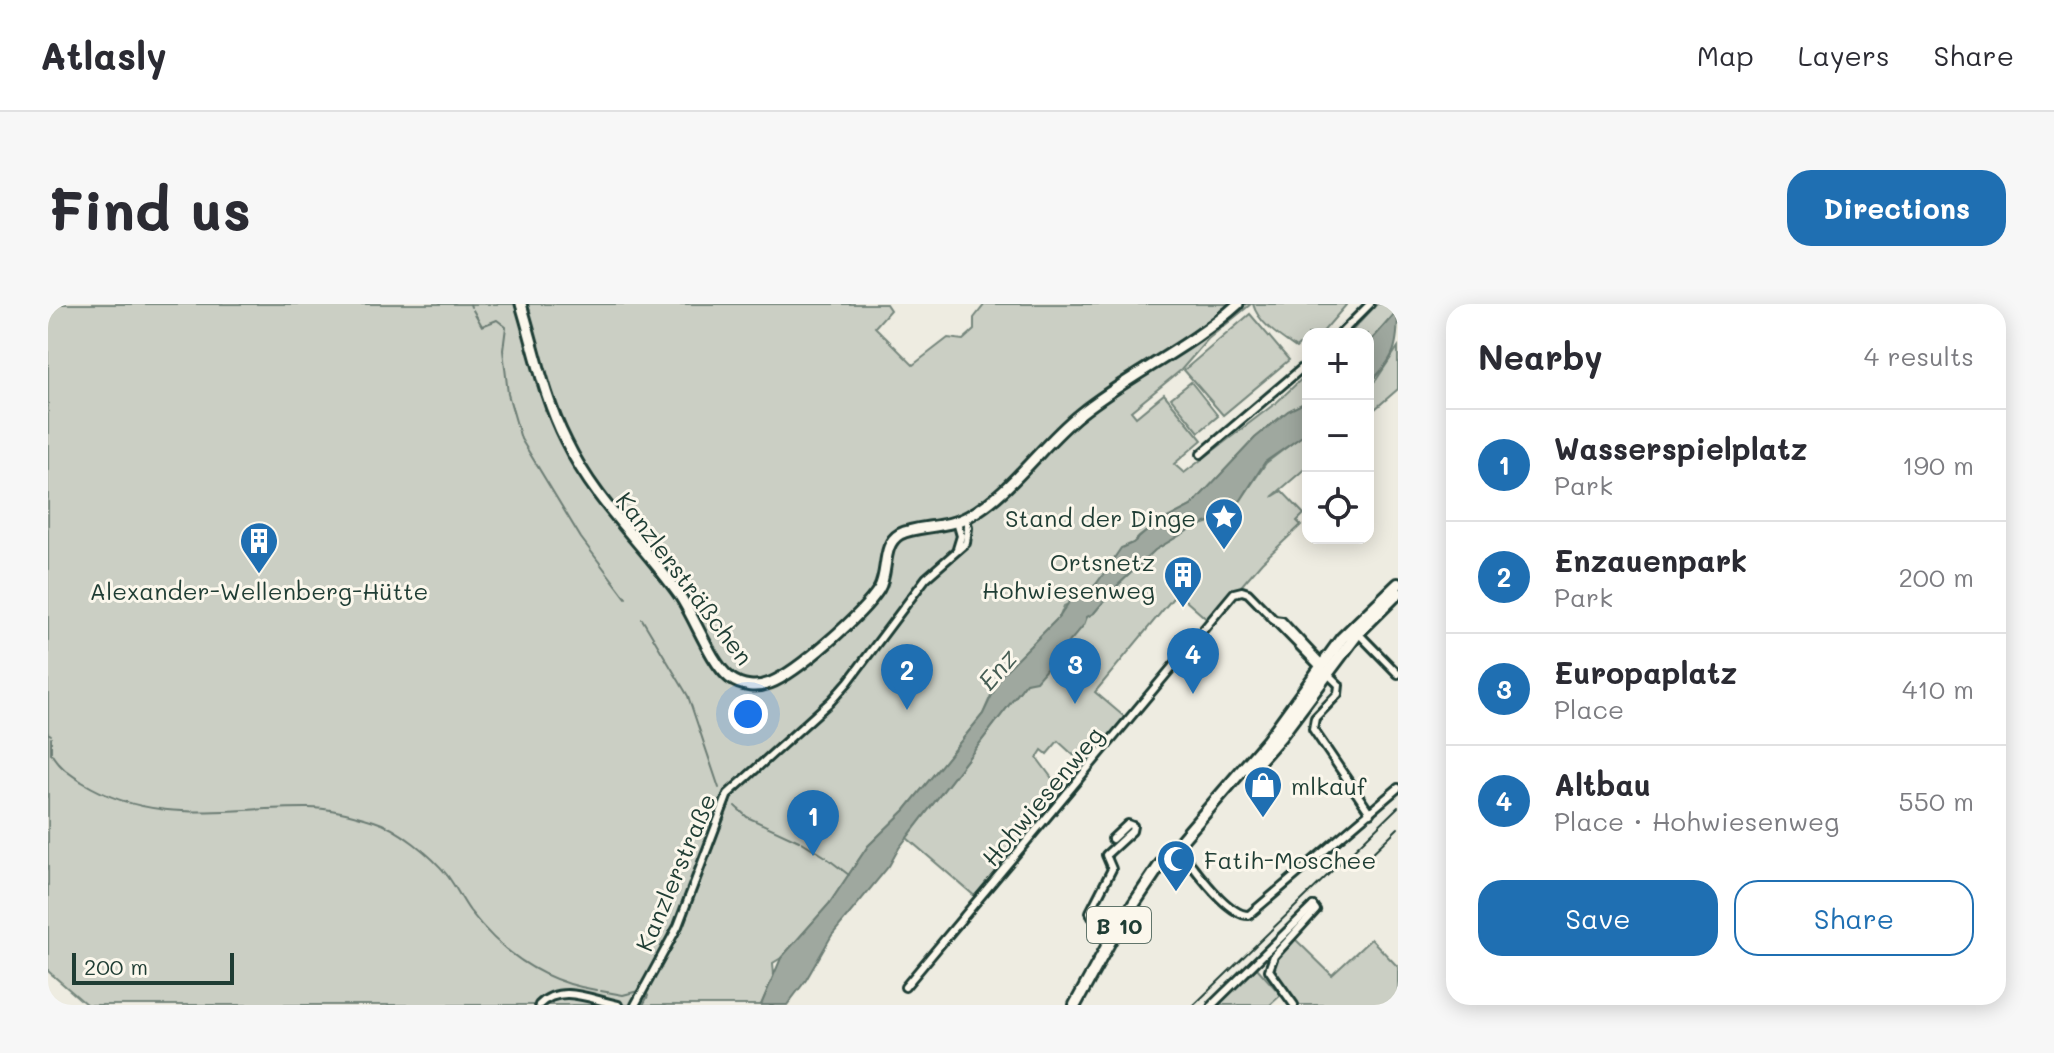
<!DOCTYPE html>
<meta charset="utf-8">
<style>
:root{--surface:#fff;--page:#f7f7f7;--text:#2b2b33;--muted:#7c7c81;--line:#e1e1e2;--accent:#1f6fb2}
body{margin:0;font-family:Mali,sans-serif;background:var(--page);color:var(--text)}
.controls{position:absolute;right:24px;top:24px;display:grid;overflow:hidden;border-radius:16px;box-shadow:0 4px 20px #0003}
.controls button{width:72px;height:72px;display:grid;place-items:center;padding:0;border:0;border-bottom:2px solid var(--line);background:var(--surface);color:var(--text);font:40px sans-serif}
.scale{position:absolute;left:24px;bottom:20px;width:162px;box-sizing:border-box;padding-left:8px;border:4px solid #1f3d34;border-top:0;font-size:22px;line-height:28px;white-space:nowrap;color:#1f3d34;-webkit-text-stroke:6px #fbf7ec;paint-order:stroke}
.you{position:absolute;left:700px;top:410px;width:28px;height:28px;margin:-20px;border:6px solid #fff;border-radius:50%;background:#1a73e8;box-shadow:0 0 0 12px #1a73e833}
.badge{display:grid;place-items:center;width:52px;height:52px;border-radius:50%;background:var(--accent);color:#fff;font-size:26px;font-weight:700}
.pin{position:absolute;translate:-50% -66px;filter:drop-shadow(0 2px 4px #0008)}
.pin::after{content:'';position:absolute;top:42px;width:28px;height:24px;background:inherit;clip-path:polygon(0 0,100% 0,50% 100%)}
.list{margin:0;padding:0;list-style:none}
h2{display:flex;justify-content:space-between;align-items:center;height:104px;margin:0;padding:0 32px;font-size:34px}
h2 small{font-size:26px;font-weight:400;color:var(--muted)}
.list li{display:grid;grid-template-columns:52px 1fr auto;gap:24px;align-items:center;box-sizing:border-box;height:112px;padding:0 32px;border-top:2px solid var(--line)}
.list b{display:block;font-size:30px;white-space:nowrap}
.list p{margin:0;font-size:26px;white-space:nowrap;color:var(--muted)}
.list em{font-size:26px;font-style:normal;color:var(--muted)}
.actions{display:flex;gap:16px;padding:24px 32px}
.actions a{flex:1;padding:18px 0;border:2px solid var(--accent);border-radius:24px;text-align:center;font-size:28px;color:var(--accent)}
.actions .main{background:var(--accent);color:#fff}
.icon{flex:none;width:44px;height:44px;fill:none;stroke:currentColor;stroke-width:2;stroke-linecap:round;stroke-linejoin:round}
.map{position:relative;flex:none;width:1350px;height:701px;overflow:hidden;border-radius:24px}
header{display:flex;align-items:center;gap:48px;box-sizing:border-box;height:112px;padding:0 40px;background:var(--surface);border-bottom:2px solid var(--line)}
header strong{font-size:38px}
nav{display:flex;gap:44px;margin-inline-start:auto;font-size:28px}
.intro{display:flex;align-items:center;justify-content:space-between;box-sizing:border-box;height:192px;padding:0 48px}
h1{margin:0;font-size:56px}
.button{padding:20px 36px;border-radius:24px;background:var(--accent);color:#fff;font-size:28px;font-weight:700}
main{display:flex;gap:48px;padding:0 48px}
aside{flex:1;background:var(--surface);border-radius:24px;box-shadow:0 4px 20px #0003}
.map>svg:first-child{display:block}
</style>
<header>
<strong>Atlasly</strong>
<nav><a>Map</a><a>Layers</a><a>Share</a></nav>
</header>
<div class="intro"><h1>Find us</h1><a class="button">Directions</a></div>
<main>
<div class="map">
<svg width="1350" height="701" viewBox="0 0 1350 701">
<rect width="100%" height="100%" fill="#eeece1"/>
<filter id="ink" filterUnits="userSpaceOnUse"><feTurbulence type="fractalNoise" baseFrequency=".0125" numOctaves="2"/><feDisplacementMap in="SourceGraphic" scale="16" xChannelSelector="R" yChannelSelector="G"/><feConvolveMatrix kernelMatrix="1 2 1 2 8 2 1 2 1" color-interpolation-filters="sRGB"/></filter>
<g filter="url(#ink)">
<g fill="#cbcfc4" stroke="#75867c" stroke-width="2" fill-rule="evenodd">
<path d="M0,0H838L842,6L827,23L865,61L900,34L915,36L926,26V14L937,0H1203L1160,35L1133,66L1083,107L1088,113L1116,90L1154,136L1126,160L1136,169L1229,98L1260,69V97L1240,107L1207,134L1143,202L1106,221L1091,233L1037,292L1016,302L1012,312L947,382L935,410L857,506L820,542L781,600L733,654L725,659L726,671L713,701H39L0,667Z"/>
<path d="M1205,0H1299L1273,30H1260V43L1257,45L1251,41L1248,44C1232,33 1210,19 1205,0Z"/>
<path d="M1329,0H1350V6L1320,40V30H1301Z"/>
<path d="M1202,10L1241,56L1175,111L1136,66Z"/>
<path d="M1350,43V85L1320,111V82L1328,76Z"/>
<path d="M1143,78L1170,112L1151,128L1123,94Z"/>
<path d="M1260,127V162L1224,193L1234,187L1256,210L1249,217L1253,221L1214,258L1162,318L1129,289L1047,388L1079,415L929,594L859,534L978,379L991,373L1039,313L1046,309L1069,282L1107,246L1144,224L1178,213L1193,196L1218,159ZM1010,437L1033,458L1009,481L989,454L994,446L999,450Z"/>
<path d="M1244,632L1284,671L1323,635L1350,663V701H1246L1221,666L1223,657Z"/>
<path d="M1209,664L1233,691L1222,701H1168Z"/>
</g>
<g fill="#9fa89f" stroke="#6c7d74" stroke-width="2">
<path d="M1350,6C1350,42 1348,54 1320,80V40Z"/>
<path d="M1260,97V128L1217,158L1193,196L1177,212L1144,224L1107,246L1069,282L1046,309L1039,313L1036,321L988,377L978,379L851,544L841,562L784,631L758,676L739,701H713L733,654L781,600L820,542L857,506L935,410L954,370L1012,312L1023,295L1037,292L1047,282L1073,244L1085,239L1106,221L1143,202L1207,134L1240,107Z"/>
</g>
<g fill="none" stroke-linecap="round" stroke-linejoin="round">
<g stroke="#6c7d74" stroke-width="2">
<path d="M422,0L423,3"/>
<path d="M425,6L434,22L449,16L458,23L455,46L460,90L473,135L533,234L578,294"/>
<path d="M594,315L640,392L671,484"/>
<path d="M0,429L3,431"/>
<path d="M3,434V449C11,463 22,470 34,478C107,523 180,503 261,504C281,504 307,511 326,517C350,524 384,552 399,571C408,583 414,596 422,607C454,649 496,678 548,686"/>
<path d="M687,502L699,513L751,537"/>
<path d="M754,538L778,553"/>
<path d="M780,555L801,571"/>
<path d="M553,687L575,691L594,686"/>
<path d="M595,701L600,692L598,688"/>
</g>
<g stroke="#1f3d34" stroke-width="12">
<g id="street">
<path d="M1292,30L1322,0"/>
<path d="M1153,150L1260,59"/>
<path d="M909,218L913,232L909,245"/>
<path d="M1226,316L1234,317L1274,360"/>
<path d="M1310,329L1350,370"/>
<path d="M1279,369L1291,381L1290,390L1267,414L1265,425L1322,509"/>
<path d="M1064,535L1080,520L1085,522L1084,527L1058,551L1064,565L1042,608L1044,613L1067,628"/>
<path d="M1142,559C1154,574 1182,612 1201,611L1350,484"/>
<path d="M857,683L1186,289L1194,287L1200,289L1272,363"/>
<path d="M491,701C513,679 544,696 570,701"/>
<path d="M587,701L630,622L680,490L783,397L800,378L878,274L918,239L920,224L918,214"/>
<path d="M1164,701L1265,602"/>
<path d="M1246,701L1221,666L1226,652L1268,606L1265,602"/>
</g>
</g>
<g stroke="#1f3d34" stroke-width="15">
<path id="secondary" d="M473,0C487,46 496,94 518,137C548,199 594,238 632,292C647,314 663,359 682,374C694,383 709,384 722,379C750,368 815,310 831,285C841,268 833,241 852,230C869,221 898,225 921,212C964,188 993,141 1032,110C1082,70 1143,43 1190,0"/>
</g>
<g stroke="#1f3d34" stroke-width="16">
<g id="primary">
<path d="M1203,466L1232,433L1310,329L1350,289"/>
<path d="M1027,701L1067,628L1112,561L1220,436L1294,334L1350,280"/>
</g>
</g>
<use href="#street" stroke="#fbf7ec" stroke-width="6"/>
<use href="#secondary" stroke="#fbf7ec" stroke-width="9"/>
<use href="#primary" stroke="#fbf7ec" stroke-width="10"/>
<g stroke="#1f3d34" stroke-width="2">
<path d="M1312,561L1350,524"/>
<path d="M1146,701L1350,503"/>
</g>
</g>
</g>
<defs>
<g id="sight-pin" transform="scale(2)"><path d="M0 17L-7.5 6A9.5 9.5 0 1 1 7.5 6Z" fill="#1f6fb2" stroke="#fbf7ec"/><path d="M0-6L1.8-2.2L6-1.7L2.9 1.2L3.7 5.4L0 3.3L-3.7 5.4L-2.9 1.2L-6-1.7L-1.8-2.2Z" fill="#fff"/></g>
<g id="building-pin" transform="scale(2)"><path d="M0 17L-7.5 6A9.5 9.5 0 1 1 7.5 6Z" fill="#1f6fb2" stroke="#fbf7ec"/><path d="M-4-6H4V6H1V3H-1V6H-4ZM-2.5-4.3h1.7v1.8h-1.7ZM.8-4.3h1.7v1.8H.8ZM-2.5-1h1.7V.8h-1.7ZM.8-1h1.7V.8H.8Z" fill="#fff"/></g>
<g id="shop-pin" transform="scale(2)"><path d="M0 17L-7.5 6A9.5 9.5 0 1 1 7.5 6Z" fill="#1f6fb2" stroke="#fbf7ec"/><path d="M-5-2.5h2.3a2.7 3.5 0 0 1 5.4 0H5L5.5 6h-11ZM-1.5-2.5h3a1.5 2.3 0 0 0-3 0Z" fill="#fff"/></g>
<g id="mosque-pin" transform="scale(2)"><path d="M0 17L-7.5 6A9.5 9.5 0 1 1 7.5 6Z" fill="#1f6fb2" stroke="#fbf7ec"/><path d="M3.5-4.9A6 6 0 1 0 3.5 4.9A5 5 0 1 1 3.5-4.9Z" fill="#fff"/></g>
</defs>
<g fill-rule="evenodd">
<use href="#sight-pin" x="1176" y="213"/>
<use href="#building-pin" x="211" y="237"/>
<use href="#building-pin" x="1135" y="271"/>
<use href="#shop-pin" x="1215" y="481"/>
<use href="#mosque-pin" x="1128" y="555"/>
</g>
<g text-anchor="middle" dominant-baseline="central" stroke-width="6" stroke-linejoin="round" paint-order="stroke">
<rect fill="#fbf7ec" stroke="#61756b" stroke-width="2" x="1039" y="603" width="64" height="36" rx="6"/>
<g font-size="22" font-weight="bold" fill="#1f3d34">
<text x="1071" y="621">B 10</text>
</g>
<g font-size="24" fill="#1f3d34" stroke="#fbf7ec" text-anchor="end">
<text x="1148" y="213">Stand der Dinge</text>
<text x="1107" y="257">Ortsnetz<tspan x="1107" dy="28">Hohwiesenweg</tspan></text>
<text x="211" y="286" text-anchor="middle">Alexander-Wellenberg-Hütte</text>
<text x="1243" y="481" text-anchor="start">mlkauf</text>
<text x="1156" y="555" text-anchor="start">Fatih-Moschee</text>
</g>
<g font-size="24" fill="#1f3d34" stroke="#fbf7ec">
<text transform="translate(637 274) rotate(53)">Kanzlersträßchen</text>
<text transform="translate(994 492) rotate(-50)">Hohwiesenweg</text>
<text transform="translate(627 568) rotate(-67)">Kanzlerstraße</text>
</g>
<g font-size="26" font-style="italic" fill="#455d54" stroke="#fbf7ec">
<text transform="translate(949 365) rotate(-50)">Enz</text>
</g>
</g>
</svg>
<div class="controls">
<button>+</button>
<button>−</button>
<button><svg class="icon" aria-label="locate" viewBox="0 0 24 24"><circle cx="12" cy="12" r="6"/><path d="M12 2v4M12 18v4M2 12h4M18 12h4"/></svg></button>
</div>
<div class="scale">200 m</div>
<div class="you"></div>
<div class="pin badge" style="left:765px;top:552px">1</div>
<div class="pin badge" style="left:859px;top:406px">2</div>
<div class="pin badge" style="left:1027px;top:400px">3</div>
<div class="pin badge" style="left:1145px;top:390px">4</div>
</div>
<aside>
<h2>Nearby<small>4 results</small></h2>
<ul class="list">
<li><span class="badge">1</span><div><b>Wasserspielplatz</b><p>Park</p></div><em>190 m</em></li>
<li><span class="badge">2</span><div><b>Enzauenpark</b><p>Park</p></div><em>200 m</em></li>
<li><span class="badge">3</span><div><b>Europaplatz</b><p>Place</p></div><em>410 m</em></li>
<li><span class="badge">4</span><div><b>Altbau</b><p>Place · Hohwiesenweg</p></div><em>550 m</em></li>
</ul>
<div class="actions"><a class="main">Save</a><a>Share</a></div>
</aside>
</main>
